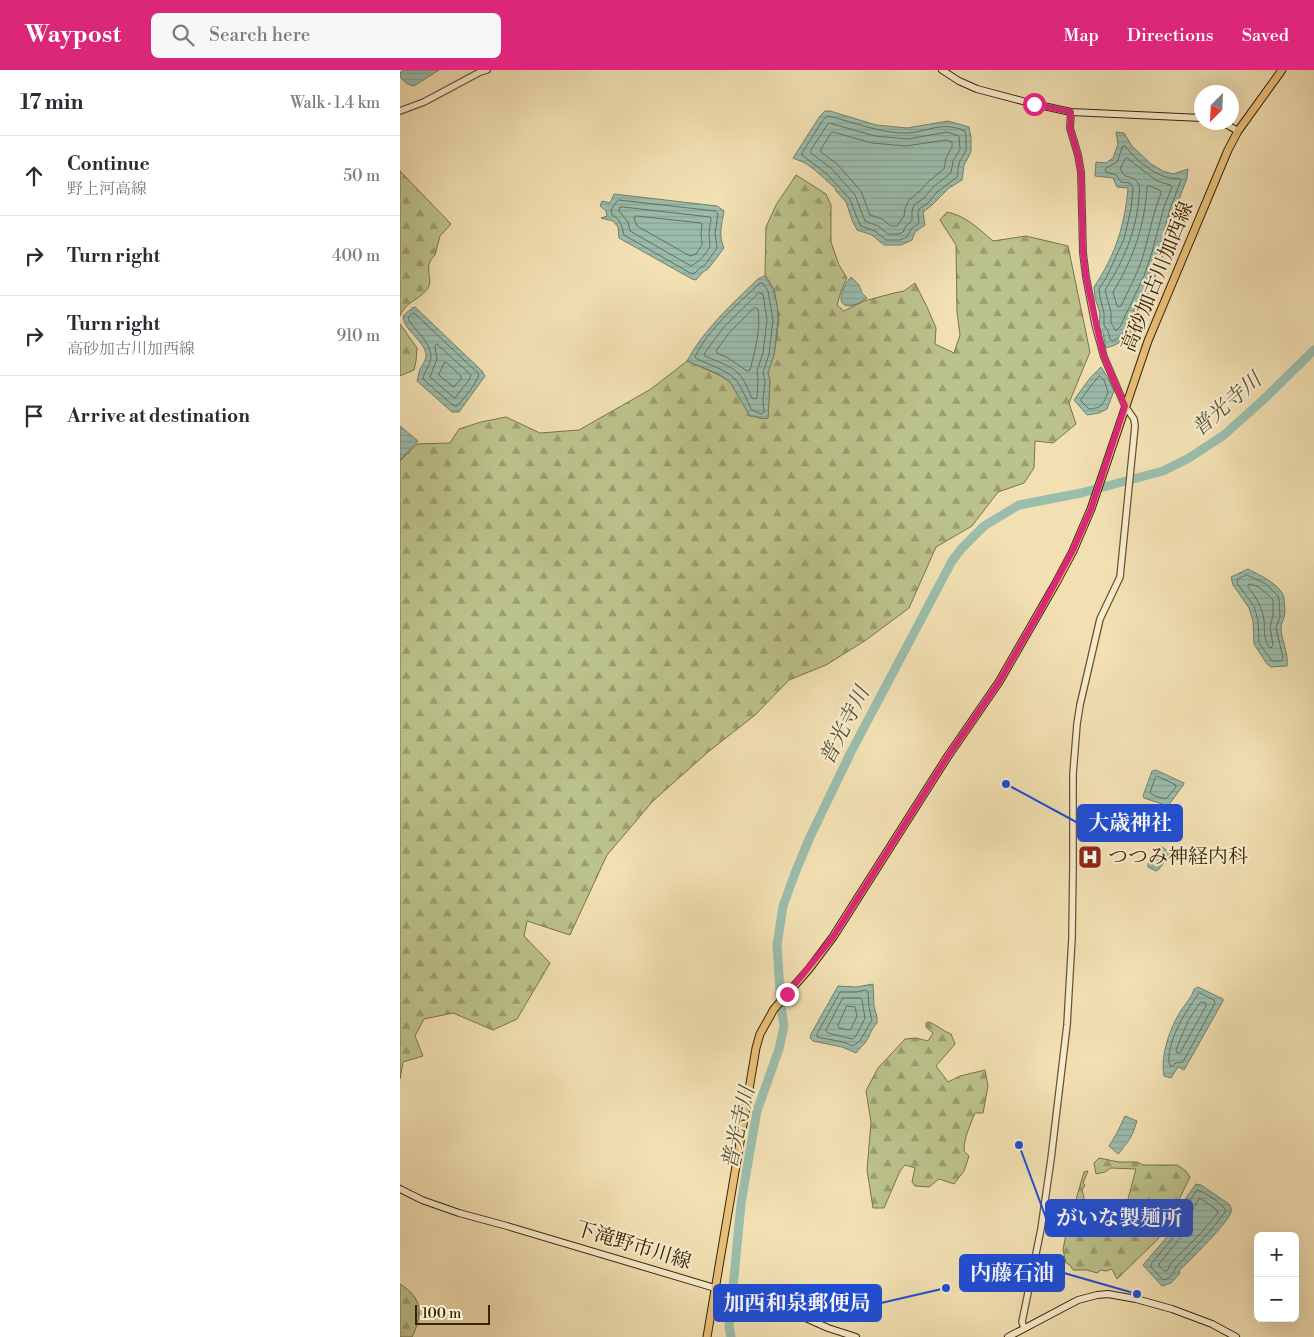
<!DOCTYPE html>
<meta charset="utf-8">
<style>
:root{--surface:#fff;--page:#f7f7f7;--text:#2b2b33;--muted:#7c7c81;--line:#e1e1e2;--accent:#db2777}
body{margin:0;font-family:"Libre Bodoni","Noto Serif JP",serif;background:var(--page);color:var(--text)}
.controls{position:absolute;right:15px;bottom:15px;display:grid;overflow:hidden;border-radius:8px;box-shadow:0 5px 20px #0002}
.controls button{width:45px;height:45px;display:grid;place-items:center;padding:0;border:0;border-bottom:1px solid var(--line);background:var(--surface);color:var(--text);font:25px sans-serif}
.compass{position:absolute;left:794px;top:15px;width:45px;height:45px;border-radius:50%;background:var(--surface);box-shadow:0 5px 20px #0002;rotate:204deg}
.scale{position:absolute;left:15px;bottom:12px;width:75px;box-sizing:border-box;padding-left:5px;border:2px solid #392406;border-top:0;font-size:14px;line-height:18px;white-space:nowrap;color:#392406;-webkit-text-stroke:4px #f7ebcd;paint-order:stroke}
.stop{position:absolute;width:15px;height:15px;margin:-11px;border:4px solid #db2777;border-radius:50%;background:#fff}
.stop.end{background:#db2777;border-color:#fff;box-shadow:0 1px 5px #0008}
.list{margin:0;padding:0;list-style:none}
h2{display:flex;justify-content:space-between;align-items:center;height:65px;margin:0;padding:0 20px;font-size:21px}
h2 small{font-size:16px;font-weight:400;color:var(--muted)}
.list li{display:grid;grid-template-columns:32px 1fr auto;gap:15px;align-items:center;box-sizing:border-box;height:80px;padding:0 20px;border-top:1px solid var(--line)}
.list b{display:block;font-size:19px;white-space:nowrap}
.list p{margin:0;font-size:16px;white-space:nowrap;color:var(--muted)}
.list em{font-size:16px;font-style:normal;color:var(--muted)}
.icon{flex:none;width:28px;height:28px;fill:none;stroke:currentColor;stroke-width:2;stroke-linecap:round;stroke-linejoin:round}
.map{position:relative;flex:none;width:914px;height:1267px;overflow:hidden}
header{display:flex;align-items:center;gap:30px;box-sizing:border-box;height:70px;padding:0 25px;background:var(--accent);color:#fff}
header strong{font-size:24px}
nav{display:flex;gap:28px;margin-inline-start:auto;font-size:18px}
.search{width:350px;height:45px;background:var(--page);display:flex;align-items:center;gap:12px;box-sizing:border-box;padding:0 18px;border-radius:8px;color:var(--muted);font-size:19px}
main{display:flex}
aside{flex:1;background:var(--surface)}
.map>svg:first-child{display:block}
</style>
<header>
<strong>Waypost</strong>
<div class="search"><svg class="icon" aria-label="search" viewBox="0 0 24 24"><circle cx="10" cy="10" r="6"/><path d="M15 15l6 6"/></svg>Search here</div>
<nav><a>Map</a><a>Directions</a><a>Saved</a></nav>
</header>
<main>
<aside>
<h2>17 min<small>Walk · 1.4 km</small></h2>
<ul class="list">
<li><svg class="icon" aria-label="ahead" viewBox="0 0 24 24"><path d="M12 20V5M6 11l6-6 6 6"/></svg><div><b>Continue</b><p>野上河高線</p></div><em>50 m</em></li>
<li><svg class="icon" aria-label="right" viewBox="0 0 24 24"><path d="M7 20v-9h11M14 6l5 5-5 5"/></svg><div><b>Turn right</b></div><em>400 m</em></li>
<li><svg class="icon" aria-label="right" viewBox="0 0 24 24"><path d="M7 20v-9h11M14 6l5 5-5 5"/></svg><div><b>Turn right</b><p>高砂加古川加西線</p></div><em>910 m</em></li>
<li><svg class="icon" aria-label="arrive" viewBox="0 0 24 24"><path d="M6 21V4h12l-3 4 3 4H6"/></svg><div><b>Arrive at destination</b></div></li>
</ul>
</aside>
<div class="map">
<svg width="914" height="1267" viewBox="0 0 914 1267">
<defs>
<pattern id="forest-firs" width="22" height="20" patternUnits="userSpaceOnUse" patternTransform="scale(1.25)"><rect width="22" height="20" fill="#bcc28b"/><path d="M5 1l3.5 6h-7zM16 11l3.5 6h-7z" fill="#9a9d70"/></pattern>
<pattern id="water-rules" width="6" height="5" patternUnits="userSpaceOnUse" patternTransform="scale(1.25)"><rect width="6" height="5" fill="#9bbdad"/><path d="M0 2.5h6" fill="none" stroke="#86a293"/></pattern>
</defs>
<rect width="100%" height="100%" fill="#f2e0b2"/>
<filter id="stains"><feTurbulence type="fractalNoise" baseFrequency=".004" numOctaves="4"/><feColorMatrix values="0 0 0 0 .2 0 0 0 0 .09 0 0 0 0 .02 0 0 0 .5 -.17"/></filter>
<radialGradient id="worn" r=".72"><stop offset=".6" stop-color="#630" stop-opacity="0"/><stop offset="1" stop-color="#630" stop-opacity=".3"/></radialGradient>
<g fill="url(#forest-firs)" stroke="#7a7348">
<path d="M0,101L51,154L40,166L35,185C22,197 34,208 28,218C22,227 10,231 4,239C2,241 1,244 0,246Z"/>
<path d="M396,105L426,124L431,135V172L439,195L447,208L441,221L437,235L444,241L464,231L494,223L504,221L515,213L527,237L536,258L535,274L554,283L560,265L557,242L556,175L540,150L547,142C566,146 578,158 593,171L626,166L668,176L690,282L669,333L676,354L653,373L635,371L634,398L624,413L598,422L572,456L536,477L509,538L466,570L426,595L389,610L355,645L308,682L253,731L207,785L170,865L127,851L124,866L150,893L117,949L93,960L53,943L24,949L15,966L23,986L3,992L0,1009V391L17,374L50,373L59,359L81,352L106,347L140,363L179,360L251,319L287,291L319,305L330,312L350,346C357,346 360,350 368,348L370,310L368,303L374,285L379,250L377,235L374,219L365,205L366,157L376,135Z"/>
<path d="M0,254L17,278L16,291L14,300L0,306Z"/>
<path d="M529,952C537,955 543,961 551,964L555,974L536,996L548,1012L560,1006L585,1000L588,1016L583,1043H575C570,1056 564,1067 564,1081L569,1086L564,1101L554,1114L539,1109L529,1117L515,1116L512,1112L515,1098L505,1095L500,1101L484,1138H473L467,1100L471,1052L466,1021L478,998L505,969L516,968L528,971L533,963L526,957V953Z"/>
<path d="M699,1088L719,1092H737L743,1095H777L786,1101L790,1107L771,1146L758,1169L717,1209L712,1199L706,1201L701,1200L697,1203L687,1200H673L670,1195L666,1193L663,1180L666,1164L684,1102L688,1101L683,1113L685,1115L682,1120L684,1128L681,1162L697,1167L719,1145L728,1129L736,1099L711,1098L705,1102L696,1104L694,1093Z"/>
<path d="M0,1214C23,1228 23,1245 12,1267H0Z"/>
</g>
<g fill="url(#water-rules)" stroke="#74806a">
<path d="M4,0H39L14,16L7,14L0,7V3Z"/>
<path d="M425,41H430L476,55L507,58L548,51L569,57L571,67V82L564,95L562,110L549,118L531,136L523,142L525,155L515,162L512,170L501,175H484L472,165L457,160L452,150L446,132L436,121L435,118L415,100L405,93L393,88L420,46Z"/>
<path d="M716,62L724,63L732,76L751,94L763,101L773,104L788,99L787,108L775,140L763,185L754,210L730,263C723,272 716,275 706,278L703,263L699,258L700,243L695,228L694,217C715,186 725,155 728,118L717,117L713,108L695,106L696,92L706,93L713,88L718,74Z"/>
<path d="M214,124L317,136L324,141C322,154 318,165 324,178L308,199L303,202L296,210L292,209L219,168L218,157L213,151L201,148L207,146L206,141L200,136L202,131L210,133Z"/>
<path d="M364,206L373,219L377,235L378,250L374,285L368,303L370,310L368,348C360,350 357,345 350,346L330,312L319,304L287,291C305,258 332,234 358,209Z"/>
<path d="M451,207L459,215L462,223L467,228C462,231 455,236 449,236C433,235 445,213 451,207Z"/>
<path d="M15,237L82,301L85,306L59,342H52L17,311C18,307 19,303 20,299C22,296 25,291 26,288C28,272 4,262 3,246L12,238Z"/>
<path d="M701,297L708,308L714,321L707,339L699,343L687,345L674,330L690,308Z"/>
<path d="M0,356L18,371L0,390Z"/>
<path d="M848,499C859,505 880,514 884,527C884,529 885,540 885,542C885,548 881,552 881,558C881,569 889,584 887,596L871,597L867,594L854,574L853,551L849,538L833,515L831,507Z"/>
<path d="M756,700L784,713V714L768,736L744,728L743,726L752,701Z"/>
<path d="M760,777H762L769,782L770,784L759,799L756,801L748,797V794Z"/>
<path d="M473,914L474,936L477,947V953C471,959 470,966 465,973C462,976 459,979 456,983L442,977L413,971L410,968L411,964L438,916L456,917Z"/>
<path d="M798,917L823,929V931L784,1000L778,997L771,1008L764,1006C760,986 770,957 782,939C786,933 792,927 794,919Z"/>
<path d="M725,1046L737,1051C734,1060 732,1067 726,1074C722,1078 722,1081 718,1084L709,1076L717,1063Z"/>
<path d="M796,1114L801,1115L829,1134C831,1137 832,1138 831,1142C829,1152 789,1191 779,1201L780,1203L771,1213L762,1216L743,1195L772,1161L783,1132Z"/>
</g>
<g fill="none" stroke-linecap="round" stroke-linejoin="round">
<g stroke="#6a705a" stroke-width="1">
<path d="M428,46C454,52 481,64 508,63C530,61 542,51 565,61L566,68V80L559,93L557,107L537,122L528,133L519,139L518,143L519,153L511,159L507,167L500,170H486L475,161L461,156L457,148L450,129L427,104L402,85V83L423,50Z"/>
<path d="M429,53L475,66L508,69L547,62L559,66L560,79L553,91L551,103L533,117L524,128L514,135L512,141V150L506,156L503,162L498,164H488L478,156L465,151L455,125L432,99L411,83V80Z"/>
<path d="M433,62L472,73L506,76L546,70L552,72V77L546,88L544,99L529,111L519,122L509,130L505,138L504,146L497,156H491L482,149L470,145L461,121L437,94L421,82V79L431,63Z"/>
<path d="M723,76L726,77C735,90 762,112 779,108L781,110L770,139L758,184L749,208L725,261L717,269L712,271L710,269L708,261L704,255V243L700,227L699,219L706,208L724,169L731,139L733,118L730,113L721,112L716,105L706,102L705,100L706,98L717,92Z"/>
<path d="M727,88L757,111L770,115L772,117L764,137L752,182L744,206L720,257L716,261L711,253V242L705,220C723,192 736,162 739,128C739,123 741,118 738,113C735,108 730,107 725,106L720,99L725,89Z"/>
<path d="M749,116L760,120L761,123C754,141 750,160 745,179C740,199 730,217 721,236L719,237L717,236L713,222C733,190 745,155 747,117Z"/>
<path d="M219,130L315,141L318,144L315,163L317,178L305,195L300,198L295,203L292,204L224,165C222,157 221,149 212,145L211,140L217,131Z"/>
<path d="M220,137H223L310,147L311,149L309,163L310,177C305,185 299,192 291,196L230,161L228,152L219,141Z"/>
<path d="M237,146L301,153L302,155L301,163L302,175L296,184L290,186L237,156L234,148Z"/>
<path d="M360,213H363L368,221L373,250L369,284L363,303L365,311L363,330L364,342L361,344L352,340C346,330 342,316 334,308C324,299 308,294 297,289L295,287C308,259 338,234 360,213Z"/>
<path d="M359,223L363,224L367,250L363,283L357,301L358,311L357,328L354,329L352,328C348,320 345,310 338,303C329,295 316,291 305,286L304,284L323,258Z"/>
<path d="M354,238H357L358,239C361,260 355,280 350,300L347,301L328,288L317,283L316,281L329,263Z"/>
<path d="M13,243L15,244L79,304C76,315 64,328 57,336H54L23,309C24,302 31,294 31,287C31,272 15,261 8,249L9,247Z"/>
<path d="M37,274L71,305L69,310L55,328L53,327L30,307L37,289L35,277Z"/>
<path d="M45,292L47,293L61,306V309L54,317L52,316L39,305Z"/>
<path d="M700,306L704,310L708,322C703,334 703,338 689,339L681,331V329L698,307Z"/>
<path d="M847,505L866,514L878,526L879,529L880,547L876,558L883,588L881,591H872L859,573L858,550L854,536L837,513L838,509Z"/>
<path d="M849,514C859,515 866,523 873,530V545L870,557L873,575L871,578L869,577C863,568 865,560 864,550C862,537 856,527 848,517Z"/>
<path d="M757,706L776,715V717L766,729L755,726L750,723L755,708Z"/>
<path d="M466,920L468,922L469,937L472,950L460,971L453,976L443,972L417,967V964L440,922H456Z"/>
<path d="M800,923L814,930L815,933L783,992L776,993L772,996H770C765,984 777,956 785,944C789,937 794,931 798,924Z"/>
<path d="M443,928H460L462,930L465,948L456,966L452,969L428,963L426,961Z"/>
<path d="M801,932L806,933V936L780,983H777L776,980L788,951Z"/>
<path d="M447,936L455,937L457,946L451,959L449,960L439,958L438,956Z"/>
<path d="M797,1120C805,1122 823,1134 826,1141L810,1161L776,1197C773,1203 771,1209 763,1210L751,1197V1194L776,1164L788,1134Z"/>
<path d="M800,1128L817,1140L818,1143L798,1166L771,1193L767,1201H764L759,1196V1194L781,1167L794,1137Z"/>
</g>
<path stroke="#9bbdad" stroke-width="9" d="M331,1267L329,1256L334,1207L341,1134L347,1098L357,1041L379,979L384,956L381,936L377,875L383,836L395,803L410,767L451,682L552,491L562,478L584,456L619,435L681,423L763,401L789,388L824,365L864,329L914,280"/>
<g stroke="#675331" stroke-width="8">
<g id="tertiary">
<path d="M0,41L24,32L80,2L87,0"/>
<path d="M624,1258L622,1252L641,1159L651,1089L667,955L672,868L673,796V704L677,654L680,635L700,549L720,507L735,356L734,349L725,336L704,287L695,254L686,207L683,183L681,102L678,85L670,58L671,42"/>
</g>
</g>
<g stroke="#392406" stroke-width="8">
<g id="secondary">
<path d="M542,0L559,11L577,19L634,34L671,42L802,48"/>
<path d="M822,52L838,61"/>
<path d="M0,1119L22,1130L59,1143L107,1156L315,1218L356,1228L379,1236L428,1258L456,1267"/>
<path d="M608,1267L678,1230L697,1225L708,1224L736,1229L772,1239L812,1254L836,1267"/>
</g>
</g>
<g stroke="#392406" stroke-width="9">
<path id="primary" d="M307,1267L356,978L360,964L374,939L409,899L433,867L548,686L599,612L656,513L673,481L691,439L748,271L828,80L838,61L882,0"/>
</g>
<use href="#tertiary" stroke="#f7ebcd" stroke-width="5.5"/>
<use href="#secondary" stroke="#f7ebcd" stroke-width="6"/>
<use href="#primary" stroke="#e9c079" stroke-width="7"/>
</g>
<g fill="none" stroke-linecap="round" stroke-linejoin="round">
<path stroke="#db2777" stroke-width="6" d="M387,924L433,867L548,686L599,612L640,541L673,480L691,439L725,336L704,287L696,254L686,207L683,183L681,102L678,85L670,58L671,42L634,34"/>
</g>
<defs>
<g id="hospital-square" transform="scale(1.25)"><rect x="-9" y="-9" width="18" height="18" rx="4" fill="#8f2418" stroke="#f7ebcd"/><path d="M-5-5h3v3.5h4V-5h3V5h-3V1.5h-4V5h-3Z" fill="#fff"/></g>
</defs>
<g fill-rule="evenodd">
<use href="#hospital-square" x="690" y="787"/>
</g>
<g text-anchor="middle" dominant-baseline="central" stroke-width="4.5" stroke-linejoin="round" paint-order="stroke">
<g font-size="20" fill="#392406" stroke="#f7ebcd">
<text transform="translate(758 207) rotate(-68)">高砂加古川加西線</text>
<text transform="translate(233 1176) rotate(17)">下滝野市川線</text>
</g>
<g font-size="20" fill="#392406" stroke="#f7ebcd" text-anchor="start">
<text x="708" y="787">つつみ神経内科</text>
</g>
<g font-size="21" font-style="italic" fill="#565238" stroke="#f7ebcd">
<text transform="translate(827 335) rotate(-41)">普光寺川</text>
<text transform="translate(445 656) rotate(-63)">普光寺川</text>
<text transform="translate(339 1058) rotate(-77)">普光寺川</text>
</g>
</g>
<path fill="none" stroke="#1d4ed8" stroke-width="2" d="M606 714L678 753M619 1075L646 1148M737 1224L664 1203M546 1218L481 1233"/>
<g fill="#1d4ed8" stroke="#f7ebcd" stroke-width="2">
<circle cx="606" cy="714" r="5"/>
<circle cx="619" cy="1075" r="5"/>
<circle cx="737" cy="1224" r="5"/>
<circle cx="546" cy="1218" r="5"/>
</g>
<g fill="#1d4ed8" stroke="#1d4ed8" stroke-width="2">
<rect x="678" y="735" width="104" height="36" rx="5"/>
<rect x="646" y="1130" width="146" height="36" rx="5"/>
<rect x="560" y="1185" width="104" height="36" rx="5"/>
<rect x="314" y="1215" width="167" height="36" rx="5"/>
</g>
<g font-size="21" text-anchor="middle" font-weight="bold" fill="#fff">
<text x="730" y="760">大歳神社</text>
<text x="719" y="1155">がいな製麺所</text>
<text x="612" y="1210">内藤石油</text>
<text x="397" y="1240">加西和泉郵便局</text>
</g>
<rect width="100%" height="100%" filter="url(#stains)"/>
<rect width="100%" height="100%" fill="url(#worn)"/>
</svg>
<div class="controls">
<button>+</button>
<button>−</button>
</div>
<svg class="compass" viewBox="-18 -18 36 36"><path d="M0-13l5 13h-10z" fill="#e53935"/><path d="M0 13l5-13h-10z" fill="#7c7c81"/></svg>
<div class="scale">100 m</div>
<div class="stop" style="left:634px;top:34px"></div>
<div class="stop end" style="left:387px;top:924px"></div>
</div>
</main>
